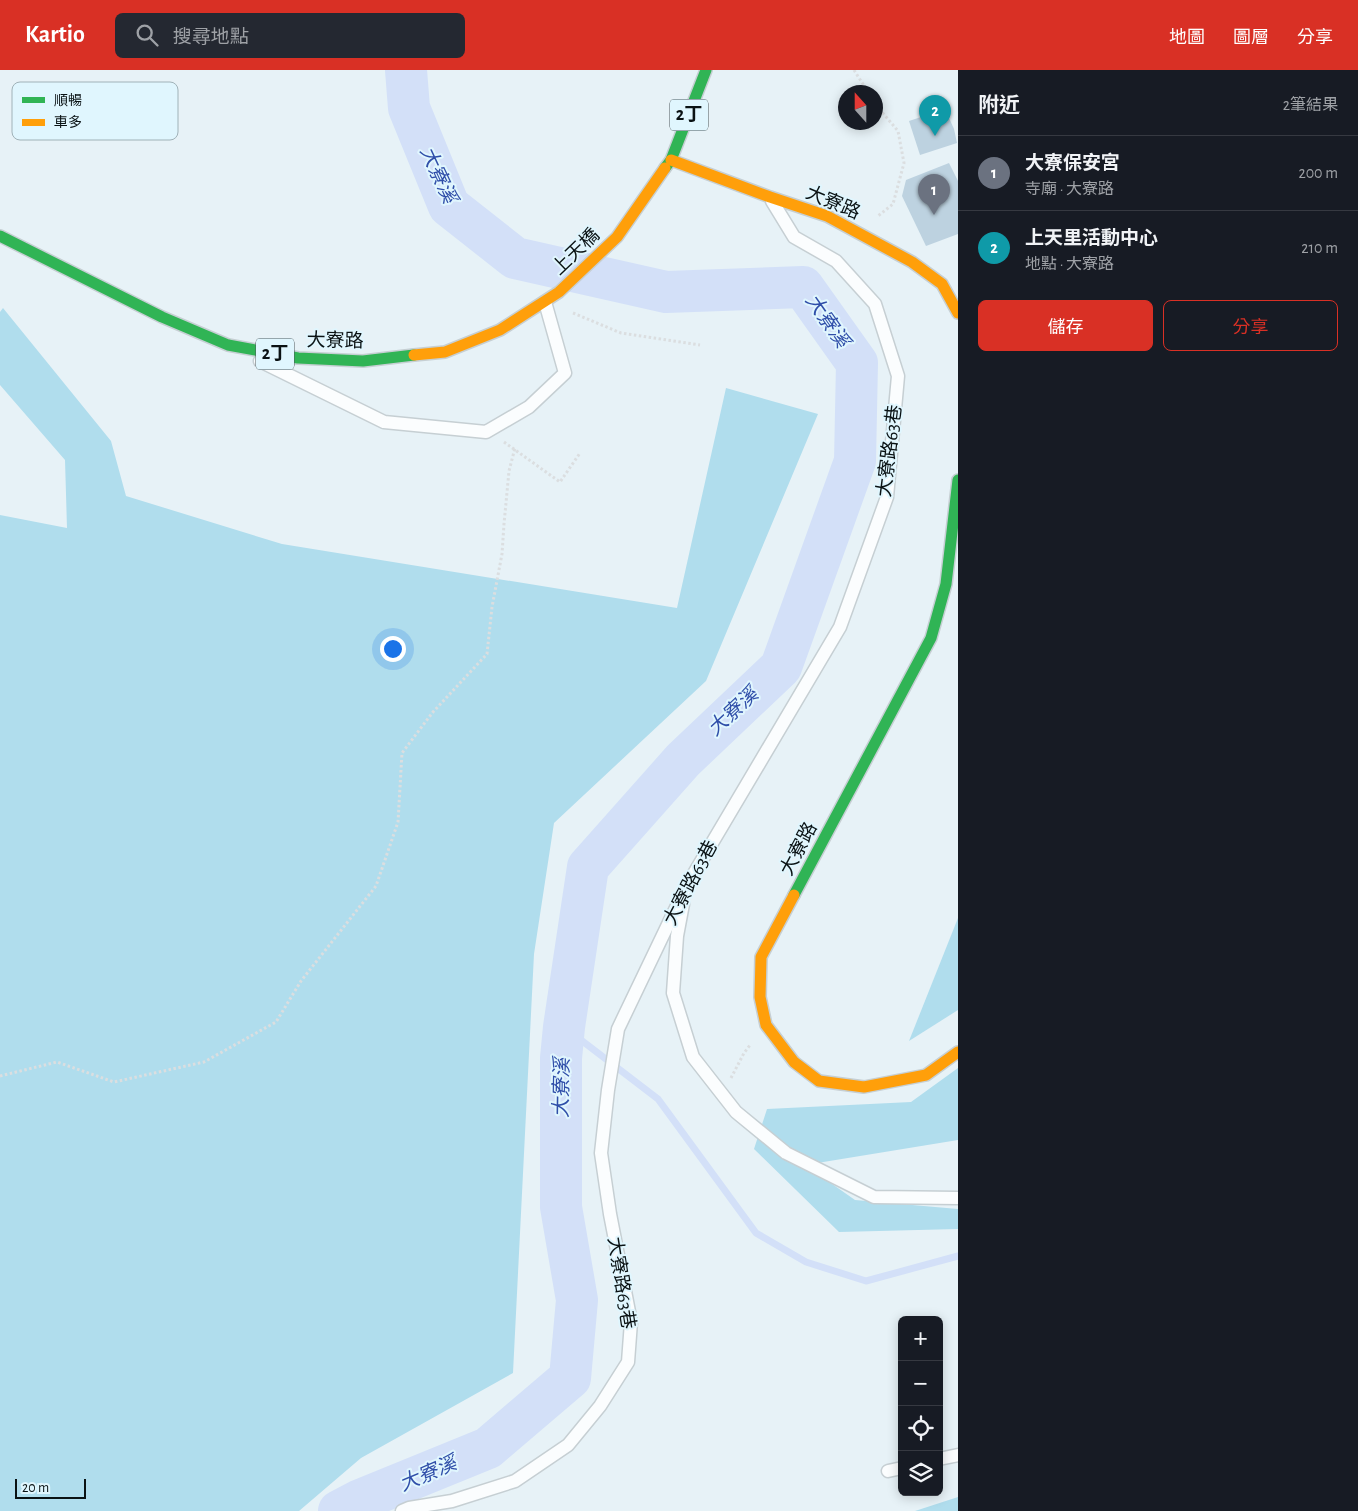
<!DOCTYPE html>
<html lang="zh-TW">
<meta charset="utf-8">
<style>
:root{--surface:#171b24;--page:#242831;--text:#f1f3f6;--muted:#9ea1a6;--line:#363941;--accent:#d93025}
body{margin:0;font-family:"Alegreya Sans","Noto Sans TC",sans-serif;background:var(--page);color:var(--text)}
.controls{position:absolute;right:15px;bottom:15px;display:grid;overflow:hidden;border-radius:8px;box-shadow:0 2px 12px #0003}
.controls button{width:45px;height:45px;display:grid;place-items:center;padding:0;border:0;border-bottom:1px solid var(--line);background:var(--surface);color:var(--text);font:25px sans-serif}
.compass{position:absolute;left:838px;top:15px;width:45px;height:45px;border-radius:50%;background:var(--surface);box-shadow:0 2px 12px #0003;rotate:339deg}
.scale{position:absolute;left:15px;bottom:12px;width:71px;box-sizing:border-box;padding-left:5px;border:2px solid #0a1214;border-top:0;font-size:14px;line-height:18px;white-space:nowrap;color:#0a1214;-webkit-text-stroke:4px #e0f6fe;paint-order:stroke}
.you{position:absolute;left:392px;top:578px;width:18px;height:18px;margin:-12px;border:4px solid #fff;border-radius:50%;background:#1a73e8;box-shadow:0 0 0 8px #1a73e833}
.badge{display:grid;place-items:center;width:32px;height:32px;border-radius:50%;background:var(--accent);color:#fff;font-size:16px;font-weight:700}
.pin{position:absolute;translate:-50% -41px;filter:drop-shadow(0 1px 2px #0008)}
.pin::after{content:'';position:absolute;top:26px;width:18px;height:15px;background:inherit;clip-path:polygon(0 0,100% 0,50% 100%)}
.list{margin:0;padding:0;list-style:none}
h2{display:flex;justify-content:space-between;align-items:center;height:65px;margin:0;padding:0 20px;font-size:21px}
h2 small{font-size:16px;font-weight:400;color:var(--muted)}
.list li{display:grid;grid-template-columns:32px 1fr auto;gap:15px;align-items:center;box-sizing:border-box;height:75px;padding:0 20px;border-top:1px solid var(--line)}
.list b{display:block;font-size:19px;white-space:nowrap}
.list p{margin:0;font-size:16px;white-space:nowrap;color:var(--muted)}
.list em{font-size:16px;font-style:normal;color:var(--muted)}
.actions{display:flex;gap:10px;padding:15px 20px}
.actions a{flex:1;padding:11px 0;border:1px solid var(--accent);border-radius:8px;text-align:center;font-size:18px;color:var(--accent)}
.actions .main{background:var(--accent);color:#fff}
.icon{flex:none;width:28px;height:28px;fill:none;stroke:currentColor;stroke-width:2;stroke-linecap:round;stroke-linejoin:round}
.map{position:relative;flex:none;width:958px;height:1441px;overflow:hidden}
header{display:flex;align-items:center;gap:30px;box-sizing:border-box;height:70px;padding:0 25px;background:var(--accent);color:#fff}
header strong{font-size:24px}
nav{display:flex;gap:28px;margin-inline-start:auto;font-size:18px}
.search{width:350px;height:45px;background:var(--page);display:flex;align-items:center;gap:12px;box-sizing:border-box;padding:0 18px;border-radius:8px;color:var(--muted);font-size:19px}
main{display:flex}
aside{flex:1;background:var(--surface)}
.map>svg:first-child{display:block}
</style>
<header>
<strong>Kartio</strong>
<div class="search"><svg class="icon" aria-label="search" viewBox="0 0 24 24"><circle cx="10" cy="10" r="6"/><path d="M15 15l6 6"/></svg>搜尋地點</div>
<nav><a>地圖</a><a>圖層</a><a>分享</a></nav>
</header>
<main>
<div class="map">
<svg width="958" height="1441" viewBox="0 0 958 1441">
<rect width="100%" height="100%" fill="#e7f2f7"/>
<g fill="#b0dded">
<path d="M3,238L111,371L126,426L282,474L677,538L726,318L818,344L706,611L554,753L534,884L513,1303L361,1388L299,1441H0V445L67,458L65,390L0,315V242Z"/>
<path d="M958,848V940L909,971Z"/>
<path d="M958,998V1070L805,1095L855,1130L958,1139V1159L839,1162L754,1079L767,1039L911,1032Z"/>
<path d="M958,1427V1441H915Z"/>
</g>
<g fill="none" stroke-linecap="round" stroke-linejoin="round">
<path stroke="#d3e0f8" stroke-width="7" d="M564,957L658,1029L756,1163L806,1192L866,1211L958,1186"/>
<path stroke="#d3e0f8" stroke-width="42" d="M339,1441L358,1431L488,1378L570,1308L577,1230L561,1137V988L564,957L588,797L683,690L781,597L855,391L857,293L803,217L666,222L515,188L449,136L409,38L406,0"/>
</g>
<g fill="#bdd2e0">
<path d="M945,39L954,59L957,73L920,85L909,51Z"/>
<path d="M949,93L958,111V164L926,176L902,126L906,110Z"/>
</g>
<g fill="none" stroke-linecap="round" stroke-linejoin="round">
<g stroke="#c6cfd3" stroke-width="15">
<g id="lane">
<path d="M260,291L384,352L486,362L529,337L565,303L545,232"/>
<path d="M683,834L677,866L673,923L693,987L736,1042L786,1083L874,1127L958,1128"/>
<path d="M939,1389L958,1385"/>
<path d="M888,1401L902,1398"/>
<path d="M402,1441L409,1438L452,1431L515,1411L568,1375L600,1336L628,1292L631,1252L610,1144L601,1083L608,1020L618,959L686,817L840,557L887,427L898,306L875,234L836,191L794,167L772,131"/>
</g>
</g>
<g stroke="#c6cfd3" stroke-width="14">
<g id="fast">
<path d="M665,98L671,90L706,0"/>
<path d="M0,166L162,247L228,275L298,288L363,291L414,285"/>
<path d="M794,825L931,568L946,514L958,410"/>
</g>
</g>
<g stroke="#c6cfd3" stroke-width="14">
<g id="slow">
<path d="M671,90L770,127L827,146L912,192L942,214L958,243"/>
<path d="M414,285L445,282L500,260L559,222L617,167L665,98"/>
<path d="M794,825L761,887L760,927L766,955L794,992L819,1011L864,1017L926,1005L958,982"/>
</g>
</g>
<g stroke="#dbdee0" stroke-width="3" stroke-dasharray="2.5 2.5" stroke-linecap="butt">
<path d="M854,0L868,22"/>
<path d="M876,35L898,61L904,93L893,134L878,146"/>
<path d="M573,243L621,263L700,275"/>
<path d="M504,372L560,412L580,383"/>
<path d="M0,1006L57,992L114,1012L204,992L276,952L301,911L376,816L398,752L402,683L433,642L487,584L492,537L502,484L504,454L509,401L515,378"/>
<path d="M731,1008L744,983L750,975"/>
</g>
<use href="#lane" stroke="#fbfdfe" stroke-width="12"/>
<use href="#fast" stroke="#30b455" stroke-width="11"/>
<use href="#slow" stroke="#ff9f0a" stroke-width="11"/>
</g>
<g text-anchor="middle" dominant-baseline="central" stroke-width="4" stroke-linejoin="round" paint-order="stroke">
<g fill="#e0f6fe" stroke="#4a565a" stroke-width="1">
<rect x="670" y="29.5" width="38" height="31" rx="4"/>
<rect x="256" y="268.5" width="38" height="31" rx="4"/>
</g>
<g font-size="18" font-weight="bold" fill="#0a1214">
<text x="689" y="45">2丁</text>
<text x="275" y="284">2丁</text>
</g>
<g font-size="19" fill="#0a1214" stroke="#e0f6fe">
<text transform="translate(833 133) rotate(23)">大寮路</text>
<text transform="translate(576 182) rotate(-44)">上天橋</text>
<text transform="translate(335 271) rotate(1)">大寮路</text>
<text transform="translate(890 381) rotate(-83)">大寮路63巷</text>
<text transform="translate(799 779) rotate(-62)">大寮路</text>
<text transform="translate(691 813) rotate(-62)">大寮路63巷</text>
<text transform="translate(621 1213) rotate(81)">大寮路63巷</text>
</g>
<g font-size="20" font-style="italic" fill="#2f4ea9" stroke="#e0f6fe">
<text transform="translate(438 105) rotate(65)">大寮溪</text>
<text transform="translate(827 251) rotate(55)">大寮溪</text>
<text transform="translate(733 642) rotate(-43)">大寮溪</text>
<text transform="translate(562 1018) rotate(-89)">大寮溪</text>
<text transform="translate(428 1404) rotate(-23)">大寮溪</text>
</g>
</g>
<rect x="12" y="12" width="166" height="58" rx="8" fill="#e0f6fe" stroke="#a0b2b8" stroke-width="1"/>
<rect x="22" y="27" width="23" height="6" fill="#30b455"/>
<rect x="22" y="49" width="23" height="7" fill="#ff9f0a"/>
<g font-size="14" fill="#0a1214">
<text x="54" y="35">順暢</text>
<text x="54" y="57">車多</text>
</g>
</svg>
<div class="controls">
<button>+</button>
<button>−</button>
<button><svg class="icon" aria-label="locate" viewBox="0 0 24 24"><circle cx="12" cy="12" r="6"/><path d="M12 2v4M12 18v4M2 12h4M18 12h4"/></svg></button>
<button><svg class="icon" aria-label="layers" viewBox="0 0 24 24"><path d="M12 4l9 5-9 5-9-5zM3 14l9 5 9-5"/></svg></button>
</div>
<svg class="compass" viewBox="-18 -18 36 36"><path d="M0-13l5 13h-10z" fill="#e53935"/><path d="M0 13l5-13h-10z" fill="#9ea1a6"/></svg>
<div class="scale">20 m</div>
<div class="you"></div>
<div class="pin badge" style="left:934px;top:145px;background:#6b7280">1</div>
<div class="pin badge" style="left:935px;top:66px;background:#0f9aa8">2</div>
</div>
<aside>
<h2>附近<small>2筆結果</small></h2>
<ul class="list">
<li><span class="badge" style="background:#6b7280">1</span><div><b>大寮保安宮</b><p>寺廟 · 大寮路</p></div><em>200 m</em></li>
<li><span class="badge" style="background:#0f9aa8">2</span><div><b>上天里活動中心</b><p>地點 · 大寮路</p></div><em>210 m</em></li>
</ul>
<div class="actions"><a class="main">儲存</a><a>分享</a></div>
</aside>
</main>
